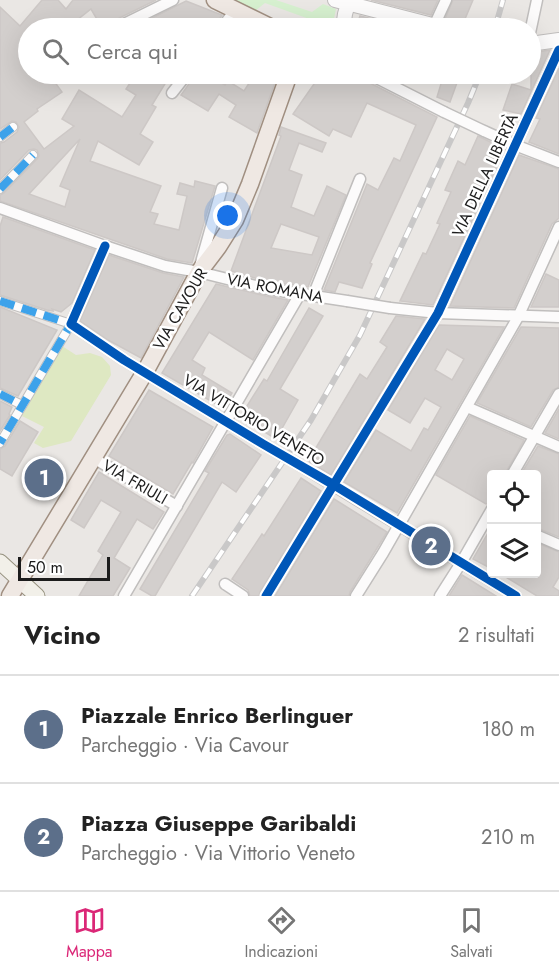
<!DOCTYPE html>
<html lang="it">
<meta charset="utf-8">
<style>
:root{--surface:#fff;--page:#f2f2f2;--text:#222;--muted:#767676;--line:#e0e0e0;--accent:#db2777}
body{margin:0;font-family:Jost,sans-serif;background:var(--page);color:var(--text)}
.controls{position:absolute;right:18px;bottom:18px;display:grid;overflow:hidden;border-radius:6px;box-shadow:0 6px 24px #0002}
.controls button{width:54px;height:54px;display:grid;place-items:center;padding:0;border:0;border-bottom:2px solid var(--line);background:var(--surface);color:var(--text);font:30px sans-serif}
.scale{position:absolute;left:18px;bottom:15px;width:92px;box-sizing:border-box;padding-left:6px;border:3px solid #1c1c1c;border-top:0;font-size:16px;line-height:21px;white-space:nowrap;color:#1c1c1c;-webkit-text-stroke:4px #fff;paint-order:stroke}
.you{position:absolute;left:228px;top:216px;width:21px;height:21px;margin:-15px;border:4px solid #fff;border-radius:50%;background:#1a73e8;box-shadow:0 0 0 9px #1a73e833}
.badge{display:grid;place-items:center;width:39px;height:39px;border-radius:50%;background:var(--accent);color:#fff;font-size:20px;font-weight:700}
.pin{position:absolute;translate:-50% -50%;border:3px solid #fff;box-shadow:0 2px 6px #0006}
.list{margin:0;padding:0;list-style:none}
h2{display:flex;justify-content:space-between;align-items:center;height:78px;margin:0;padding:0 24px;font-size:26px}
h2 small{font-size:20px;font-weight:400;color:var(--muted)}
.list li{display:grid;grid-template-columns:39px 1fr auto;gap:18px;align-items:center;box-sizing:border-box;height:108px;padding:0 24px;border-top:2px solid var(--line)}
.list b{display:block;font-size:22px;white-space:nowrap}
.list p{margin:0;font-size:20px;white-space:nowrap;color:var(--muted)}
.list em{font-size:20px;font-style:normal;color:var(--muted)}
.icon{flex:none;width:33px;height:33px;fill:none;stroke:currentColor;stroke-width:2;stroke-linecap:round;stroke-linejoin:round}
.map{position:relative;flex:none;width:559px;height:596px;overflow:hidden}
.search{position:absolute;background:var(--surface);box-shadow:0 6px 24px #0002;left:18px;right:18px;top:18px;height:66px;display:flex;align-items:center;gap:15px;box-sizing:border-box;padding:0 21px;border-radius:33px;color:var(--muted);font-size:22px}
.sheet{height:294px;background:var(--surface)}
nav{display:flex;justify-content:space-around;align-items:center;box-sizing:border-box;height:84px;border-top:2px solid var(--line);background:var(--surface);font-size:16px;color:var(--muted)}
nav a{display:grid;justify-items:center;gap:3px}
nav .on{color:var(--accent)}
.map>svg:first-child{display:block}
</style>
<div class="map">
<svg width="559" height="596" viewBox="0 0 559 596">
<rect width="100%" height="100%" fill="#eae7e4"/>
<path fill="#dee8c2" d="M62,346L76,355L90,353L102,357L110,366L111,375L71,441L43,448L34,443L44,427L22,416Z"/>
<path fill="#d6f0cf" d="M229,0H276L312,12L323,4L336,9L332,28H316L312,20L265,3L255,11Z"/>
<g fill="#d3cfcd" stroke="#cdc8c6" stroke-width="1.5" fill-rule="evenodd">
<path d="M42,0H58L66,9L73,0H156L113,21L110,24L109,28H102L91,9L67,28H28V74H49L62,92L37,109L38,111L24,122L44,149L74,126L62,119L79,90L122,117L136,95L126,89L136,74H171L152,105L156,107L140,134L153,142L139,165L98,141L90,161L161,186L150,212L158,214L154,224L179,230L187,196L177,194L180,183L194,187L195,181L215,186L192,263L167,259L0,201V195L4,193L37,159L39,156L37,150L34,149L29,150L0,180V143L4,142L17,132L19,127L16,122L12,121L0,129V7L20,26ZM80,139L60,186L70,190L65,207L29,194Z"/>
<path d="M371,0H438L431,15Z"/>
<path d="M453,0H473L462,26L445,19Z"/>
<path d="M186,1L222,15L216,24L215,28H132Z"/>
<path d="M360,16L410,28H356Z"/>
<path d="M550,50L521,114L503,110L512,84L531,90V53Z"/>
<path d="M559,68V154L529,142L540,119L536,118Z"/>
<path d="M196,74H206L225,85L228,81L244,91L255,74H278L257,133L229,117L236,105L219,94L208,111L181,95Z"/>
<path d="M321,74H362V78L366,81L437,117L370,263L372,264L362,288L339,282L335,292L324,290L367,184L378,190L394,158L400,161L416,125L367,103L351,137L333,129L329,136L293,114Z"/>
<path d="M444,74L458,80L450,102L437,97Z"/>
<path d="M281,127L326,143L322,152L299,143L289,170L302,175L291,207L314,216L327,186L346,195L308,287L269,282L231,271L281,136L279,135ZM281,224L319,237L312,255L271,248Z"/>
<path d="M478,136L505,149L433,305L400,301L423,253L426,254L440,224L437,223L451,192L445,190L458,161L465,165Z"/>
<path d="M519,155L559,169V218L552,224L514,308L450,306Z"/>
<path d="M3,217L95,250L72,303L61,312L52,309L53,311L47,310L0,295V226Z"/>
<path d="M109,255L163,273L184,277L141,358L108,340L80,321Z"/>
<path d="M546,274L559,280V307H531Z"/>
<path d="M216,284L266,296L288,300L253,360L209,332L192,360L205,368L202,375L232,393L223,408L162,373Z"/>
<path d="M0,307L57,330L18,396L0,388Z"/>
<path d="M309,308L323,316L280,389L298,400L276,439L240,417L264,379L267,381Z"/>
<path d="M396,316L425,319L331,475L308,461L360,374L367,379L387,347L380,342Z"/>
<path d="M439,325L504,327L397,513L344,482L376,430L411,451L424,428L428,430L441,407L425,398L410,423L388,410ZM447,349L464,359L452,380L435,370Z"/>
<path d="M521,327L559,328V387L553,390L531,427L477,403Z"/>
<path d="M149,390L213,427L193,463L192,462L173,494L109,456Z"/>
<path d="M0,401L12,407L9,414L10,415L0,431Z"/>
<path d="M559,409V439L545,433Z"/>
<path d="M470,416L524,440L505,474H492V502L486,504L436,475Z"/>
<path d="M20,421L38,432L12,476L0,469V449L5,446Z"/>
<path d="M230,434L261,455L236,492L222,482L155,596H152L140,589L209,473L205,471L227,435Z"/>
<path d="M538,446L559,454V537L537,528V474H521Z"/>
<path d="M99,472L164,512L153,529L137,519L114,558L130,568L113,596H79L103,555L98,551L121,512L101,500L84,528L71,520Z"/>
<path d="M301,478L321,491L260,592L259,596H250L248,590L232,579L262,534L264,536Z"/>
<path d="M334,499L387,532L350,592L349,596H275Z"/>
<path d="M492,526V569L473,559Z"/>
<path d="M537,543L559,552V577L553,587L559,591V596H537L499,573H537Z"/>
<path d="M462,575L496,596H449Z"/>
</g>
<g fill="none" stroke-linecap="round" stroke-linejoin="round">
<g stroke="#c0bebd" stroke-width="10">
<g id="pedestrian">
<path d="M0,137L13,127"/>
<path d="M0,189L33,155"/>
<path d="M0,301L71,324L0,443"/>
<path d="M0,394L22,405"/>
</g>
</g>
<g stroke="#c0bebd" stroke-width="13">
<g id="minor">
<path d="M434,26L446,0"/>
<path d="M116,28L173,0"/>
<path d="M222,28L235,10"/>
<path d="M530,33L537,0"/>
<path d="M369,74L444,112"/>
<path d="M172,93L187,74"/>
<path d="M484,131L515,145L559,162"/>
<path d="M0,208L105,246L165,266L199,272L268,289L347,301"/>
<path d="M105,246L71,324L124,360L263,444"/>
<path d="M200,266L222,188"/>
<path d="M313,296L360,179"/>
<path d="M390,308L438,313L559,317"/>
<path d="M467,407L559,447"/>
<path d="M93,458L177,506"/>
<path d="M306,469L516,596"/>
<path d="M512,475L559,394"/>
<path d="M536,535L559,545"/>
<path d="M225,584L243,596"/>
<path d="M124,596L300,294"/>
<path d="M266,596L438,313L559,50"/>
<path d="M356,596L383,553L518,317L559,227"/>
<path d="M440,596L461,563L492,509"/>
</g>
</g>
<g stroke="#c0bebd" stroke-width="16">
<g id="tertiary">
<path d="M335,0L444,28"/>
<path d="M343,28L345,14L348,4"/>
<path d="M530,44L559,40"/>
</g>
</g>
<g stroke="#94907d" stroke-width="17">
<path id="secondary" d="M0,562L37,596"/>
</g>
<g stroke="#a08f81" stroke-width="19">
<g id="primary">
<path d="M215,0L272,28"/>
<path d="M10,596L145,372L199,272L218,247L235,220L250,184L289,74"/>
</g>
</g>
<use href="#pedestrian" stroke="#fcfbfb" stroke-width="8"/>
<use href="#minor" stroke="#fcfbfb" stroke-width="10"/>
<use href="#tertiary" stroke="#fcfbfb" stroke-width="14"/>
<use href="#secondary" stroke="#f2f0e9" stroke-width="15"/>
<use href="#primary" stroke="#efe8e3" stroke-width="16"/>
<g stroke="#c9c8c8" stroke-width="6">
<g id="rail">
<path d="M495,28L503,0"/>
<path d="M192,596L311,420L360,335L468,103L480,74"/>
</g>
</g>
<use href="#rail" stroke="#fff" stroke-width="4" stroke-dasharray="11" stroke-linecap="butt"/>
<g stroke="#c0bebd" stroke-width="13" stroke-linecap="butt">
<g id="minor-bridge">
<path d="M444,112L484,131"/>
<path d="M347,301L390,308"/>
<path d="M263,444L306,469"/>
</g>
</g>
<use href="#minor-bridge" stroke="#fcfbfb" stroke-width="10"/>
<g stroke="#3da2ea" stroke-width="8" stroke-dasharray="15 8" stroke-linecap="butt">
<path d="M0,137L13,127"/>
<path d="M0,189L33,155"/>
<path d="M0,301L71,324L0,443"/>
<path d="M0,394L22,405"/>
</g>
<g stroke="#fff" stroke-width="13">
<g id="cycleway">
<path d="M105,246L71,324L124,360L263,444L334,485L516,596"/>
<path d="M266,596L438,313L559,50"/>
</g>
</g>
<use href="#cycleway" stroke="#0057b8" stroke-width="9"/>
</g>
<g text-anchor="middle" dominant-baseline="central" stroke-width="5" stroke-linejoin="round" paint-order="stroke">
<g font-size="16" fill="#1c1c1c" stroke="#fff">
<text transform="translate(485 175) rotate(-65)">VIA DELLA LIBERTÀ</text>
<text transform="translate(275 288) rotate(11)">VIA ROMANA</text>
<text transform="translate(180 309) rotate(-60)">VIA CAVOUR</text>
<text transform="translate(254 420) rotate(31)">VIA VITTORIO VENETO</text>
<text transform="translate(135 482) rotate(30)">VIA FRIULI</text>
</g>
</g>
</svg>
<div class="controls">
<button><svg class="icon" aria-label="locate" viewBox="0 0 24 24"><circle cx="12" cy="12" r="6"/><path d="M12 2v4M12 18v4M2 12h4M18 12h4"/></svg></button>
<button><svg class="icon" aria-label="layers" viewBox="0 0 24 24"><path d="M12 4l9 5-9 5-9-5zM3 14l9 5 9-5"/></svg></button>
</div>
<div class="scale">50 m</div>
<div class="you"></div>
<div class="pin badge" style="left:44px;top:478px;background:#5c6f8a">1</div>
<div class="pin badge" style="left:431px;top:546px;background:#5c6f8a">2</div>
<div class="search"><svg class="icon" aria-label="search" viewBox="0 0 24 24"><circle cx="10" cy="10" r="6"/><path d="M15 15l6 6"/></svg>Cerca qui</div>
</div>
<section class="sheet">
<h2>Vicino<small>2 risultati</small></h2>
<ul class="list">
<li><span class="badge" style="background:#5c6f8a">1</span><div><b>Piazzale Enrico Berlinguer</b><p>Parcheggio · Via Cavour</p></div><em>180 m</em></li>
<li><span class="badge" style="background:#5c6f8a">2</span><div><b>Piazza Giuseppe Garibaldi</b><p>Parcheggio · Via Vittorio Veneto</p></div><em>210 m</em></li>
</ul>
</section>
<nav>
<a class="on"><svg class="icon" aria-label="map" viewBox="0 0 24 24"><path d="M3 6l6-2 6 2 6-2v14l-6 2-6-2-6 2zM9 4v14M15 6v14"/></svg>Mappa</a>
<a><svg class="icon" aria-label="directions" viewBox="0 0 24 24"><path d="M12 3l9 9-9 9-9-9zM9 14v-3h6M13 9l2 2-2 2"/></svg>Indicazioni</a>
<a><svg class="icon" aria-label="saved" viewBox="0 0 24 24"><path d="M7 4h10v16l-5-4-5 4z"/></svg>Salvati</a>
</nav>
